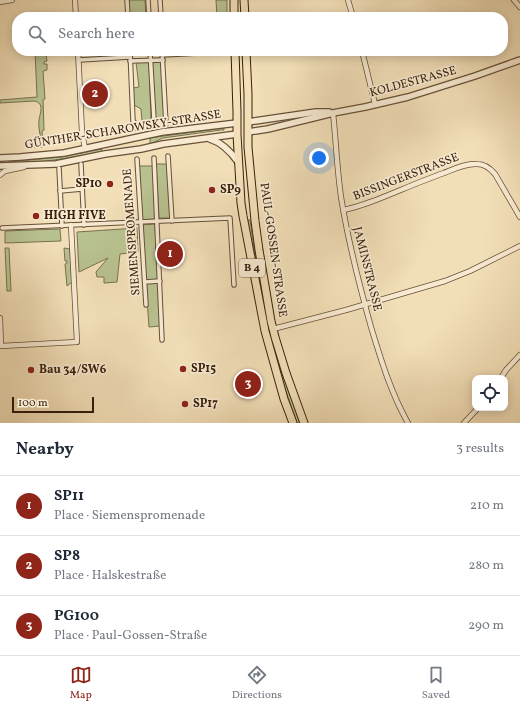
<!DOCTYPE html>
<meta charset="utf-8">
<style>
:root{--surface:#fff;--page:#f6f6f7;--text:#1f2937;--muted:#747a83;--line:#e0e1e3;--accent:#8f2418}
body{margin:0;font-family:Vollkorn,serif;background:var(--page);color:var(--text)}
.controls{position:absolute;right:12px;bottom:12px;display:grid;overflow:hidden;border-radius:8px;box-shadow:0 2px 10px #0003}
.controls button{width:36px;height:36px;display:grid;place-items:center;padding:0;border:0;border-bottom:1px solid var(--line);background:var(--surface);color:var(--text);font:20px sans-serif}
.scale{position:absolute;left:12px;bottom:10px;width:82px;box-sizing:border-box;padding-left:4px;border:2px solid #39200d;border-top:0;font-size:11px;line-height:14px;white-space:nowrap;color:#39200d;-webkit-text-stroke:3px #f7ead1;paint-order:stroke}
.you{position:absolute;left:319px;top:158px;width:14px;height:14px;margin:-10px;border:3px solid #fff;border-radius:50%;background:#1a73e8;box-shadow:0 0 0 6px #1a73e833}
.badge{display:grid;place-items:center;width:26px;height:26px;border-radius:50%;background:var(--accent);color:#fff;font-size:13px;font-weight:700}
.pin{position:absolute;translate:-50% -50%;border:2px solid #fff;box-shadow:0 1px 4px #0006}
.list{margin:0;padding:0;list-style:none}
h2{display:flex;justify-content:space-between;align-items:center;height:52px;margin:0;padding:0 16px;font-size:17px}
h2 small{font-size:13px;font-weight:400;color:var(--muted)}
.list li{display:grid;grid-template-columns:26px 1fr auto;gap:12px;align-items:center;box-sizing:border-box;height:60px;padding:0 16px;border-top:1px solid var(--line)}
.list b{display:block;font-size:15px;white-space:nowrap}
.list p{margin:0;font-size:13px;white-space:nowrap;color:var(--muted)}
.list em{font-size:13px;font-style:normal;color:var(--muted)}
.icon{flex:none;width:22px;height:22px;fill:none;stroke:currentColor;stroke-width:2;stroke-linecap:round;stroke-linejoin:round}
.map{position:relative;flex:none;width:520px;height:423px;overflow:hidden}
.search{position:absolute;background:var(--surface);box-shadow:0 2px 10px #0003;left:12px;right:12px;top:12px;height:44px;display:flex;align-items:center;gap:10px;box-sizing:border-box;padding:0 14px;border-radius:16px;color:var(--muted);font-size:15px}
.sheet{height:232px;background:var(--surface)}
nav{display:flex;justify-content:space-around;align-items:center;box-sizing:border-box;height:56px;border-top:1px solid var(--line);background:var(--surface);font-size:11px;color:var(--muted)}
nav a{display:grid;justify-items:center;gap:2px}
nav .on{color:var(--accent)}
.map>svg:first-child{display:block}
</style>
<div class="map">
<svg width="520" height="423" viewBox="0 0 520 423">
<rect width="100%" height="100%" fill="#f2dfb8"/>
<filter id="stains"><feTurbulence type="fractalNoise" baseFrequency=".005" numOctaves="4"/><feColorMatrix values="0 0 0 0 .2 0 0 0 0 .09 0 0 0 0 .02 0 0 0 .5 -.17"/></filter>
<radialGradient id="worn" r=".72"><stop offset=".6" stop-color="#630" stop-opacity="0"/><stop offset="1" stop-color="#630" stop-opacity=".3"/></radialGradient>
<g fill="#b8c290" stroke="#78714e">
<path d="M129,0H145L146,17H130Z"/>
<path d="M216,0H227V17H217Z"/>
<path d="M35,51H43V54H46L47,61L44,62V64H47V70L43,71L45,99L43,100L44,130L42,131L43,147H34V146L39,144L41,140C40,134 38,126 39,120C40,113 45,103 34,101L0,103V100L37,97Z"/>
<path d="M162,61L165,120H155L152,62Z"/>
<path d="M136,62H149L151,120L142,121L141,109L134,105L133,88L139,87Z"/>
<path d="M224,128V130H221L163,138L150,144V138L156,137Z"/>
<path d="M102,149L101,152C70,158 40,163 8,164V162L61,157Z"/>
<path d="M156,164H167L170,218H159Z"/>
<path d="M139,166H153L155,219L142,220Z"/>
<path d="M248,220H250L257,268L260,277L286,383L300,423H297C286,392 275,361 268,329C259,294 254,258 247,223Z"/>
<path d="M155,224L160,326L149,327L142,225Z"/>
<path d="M137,228L138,252L120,254L117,282L104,283V277H97L96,272L108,258L79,272L77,232Z"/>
<path d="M60,229L61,241L5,243V231Z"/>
<path d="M5,248H9L11,291H7Z"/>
<path d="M64,248L70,249L72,282L67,286L65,264L67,263V261H65Z"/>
</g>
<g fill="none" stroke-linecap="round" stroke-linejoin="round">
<g stroke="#675038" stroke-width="5.5">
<g id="pedestrian">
<path d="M127,0L128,17"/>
<path d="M148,0L149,17"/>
<path d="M160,0L161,17"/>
<path d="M130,51L133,121L135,123V128"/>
<path d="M150,51L154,120L152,123V126"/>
<path d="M162,51L166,124"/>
<path d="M163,55L217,52"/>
<path d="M79,60L130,57"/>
<path d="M130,61L163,60"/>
<path d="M168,156L172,221"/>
<path d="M154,158L162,340"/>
<path d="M137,159L146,305"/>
<path d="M81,164L84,225"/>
<path d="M59,168L62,226"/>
<path d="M60,191L82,189"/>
<path d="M2,228L230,218L234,285"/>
<path d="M145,282L160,281"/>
</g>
</g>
<g stroke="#675038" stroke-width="6">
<g id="minor">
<path d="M75,0L76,17"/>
<path d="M348,0L353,17"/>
<path d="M514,0L520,7"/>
<path d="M0,2L12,0"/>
<path d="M78,51L82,132L85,149"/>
<path d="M362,51L375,104"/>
<path d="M333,113C336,141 337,169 341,197C348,241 359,284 371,327C381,360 391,393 408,423"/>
<path d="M0,175L5,171L24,167"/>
<path d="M343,210C355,208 365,204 376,200C399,191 421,181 444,173C454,169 466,163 477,164C485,164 490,168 495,174L520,217"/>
<path d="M0,318L1,346L77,342L71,225"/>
<path d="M273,329L346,310L445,281L470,271L520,246"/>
<path d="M501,378L506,370L520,355"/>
<path d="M464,423L478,408"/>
</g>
</g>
<g stroke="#675038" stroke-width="8">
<g id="tertiary">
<path d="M248,122L316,112H329"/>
<path d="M248,132L268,129L317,117L333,113L365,107L408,97L475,76L520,60"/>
<path d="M210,139C223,143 231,152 238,162"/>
<path d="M0,158L20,157L64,153L162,132L237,123"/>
<path d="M0,166L56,164L105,154L141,149L163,144L237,134"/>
</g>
</g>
<g stroke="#39200d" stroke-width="9">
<g id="primary">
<path d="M234,0V17"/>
<path d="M244,0L245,17"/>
<path d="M235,51L237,112V134L241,203L243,216L265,331L284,399L293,423"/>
<path d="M246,51L248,94V147L255,221L259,250L271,321L275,337L286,373L304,423"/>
</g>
</g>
<use href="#pedestrian" stroke="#f7ead1" stroke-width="3.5"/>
<use href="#minor" stroke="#f7ead1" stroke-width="4.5"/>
<use href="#tertiary" stroke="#f7ead1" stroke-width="5.5"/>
<use href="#primary" stroke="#f2dfb8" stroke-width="7"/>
</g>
<g fill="#8f2418" stroke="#f7ead1" stroke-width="1.5">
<circle cx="110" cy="184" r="4"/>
<circle cx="212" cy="190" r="4"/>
<circle cx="36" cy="216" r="4"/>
<circle cx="183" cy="369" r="4"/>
<circle cx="31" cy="370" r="4"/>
<circle cx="185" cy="404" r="4"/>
</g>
<g text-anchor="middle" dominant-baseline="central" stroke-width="3.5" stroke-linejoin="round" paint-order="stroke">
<rect fill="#f7ead1" stroke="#725d48" stroke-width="1" x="239" y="259" width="26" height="18" rx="3"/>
<g font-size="11" font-weight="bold" fill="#39200d">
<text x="252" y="268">B 4</text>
</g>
<g font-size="12" fill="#39200d" stroke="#f7ead1">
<text transform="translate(413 82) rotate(-15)">KOLDESTRASSE</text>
<text transform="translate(123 130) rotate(-9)">GÜNTHER-SCHAROWSKY-STRASSE</text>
<text transform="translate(406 177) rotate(-21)">BISSINGERSTRASSE</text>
<text transform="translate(132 232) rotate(-94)">SIEMENSPROMENADE</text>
<text transform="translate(273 250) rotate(82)">PAUL-GOSSEN-STRASSE</text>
<text transform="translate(367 269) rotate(76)">JAMINSTRASSE</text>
</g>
<g font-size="12" font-weight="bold" fill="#39200d" stroke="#f7ead1" text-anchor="start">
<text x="102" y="184" text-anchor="end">SP10</text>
<text x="220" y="190">SP9</text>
<text x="44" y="216">HIGH FIVE</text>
<text x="191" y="369">SP15</text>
<text x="39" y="370">Bau 34/SW6</text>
<text x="193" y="404">SP17</text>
</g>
</g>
<rect width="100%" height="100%" filter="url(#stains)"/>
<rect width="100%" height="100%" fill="url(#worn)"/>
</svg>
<div class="controls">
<button><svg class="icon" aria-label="locate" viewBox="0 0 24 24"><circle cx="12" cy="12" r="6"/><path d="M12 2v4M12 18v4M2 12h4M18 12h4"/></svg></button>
</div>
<div class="scale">100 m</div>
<div class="you"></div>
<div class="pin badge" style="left:170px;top:254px">1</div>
<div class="pin badge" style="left:95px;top:94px">2</div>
<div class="pin badge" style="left:248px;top:384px">3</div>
<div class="search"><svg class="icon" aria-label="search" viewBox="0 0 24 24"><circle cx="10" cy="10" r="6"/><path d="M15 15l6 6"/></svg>Search here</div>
</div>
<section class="sheet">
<h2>Nearby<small>3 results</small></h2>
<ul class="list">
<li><span class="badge">1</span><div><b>SP11</b><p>Place · Siemenspromenade</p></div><em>210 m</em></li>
<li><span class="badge">2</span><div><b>SP8</b><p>Place · Halskestraße</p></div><em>280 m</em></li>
<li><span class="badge">3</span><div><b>PG100</b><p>Place · Paul-Gossen-Straße</p></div><em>290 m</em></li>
</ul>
</section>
<nav>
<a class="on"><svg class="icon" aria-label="map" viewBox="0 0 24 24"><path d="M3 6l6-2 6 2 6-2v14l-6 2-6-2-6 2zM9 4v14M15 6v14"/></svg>Map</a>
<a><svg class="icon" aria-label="directions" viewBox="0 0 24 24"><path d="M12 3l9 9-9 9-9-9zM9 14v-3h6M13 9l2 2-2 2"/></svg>Directions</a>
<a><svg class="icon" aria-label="saved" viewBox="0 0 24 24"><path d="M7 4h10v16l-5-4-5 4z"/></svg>Saved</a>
</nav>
